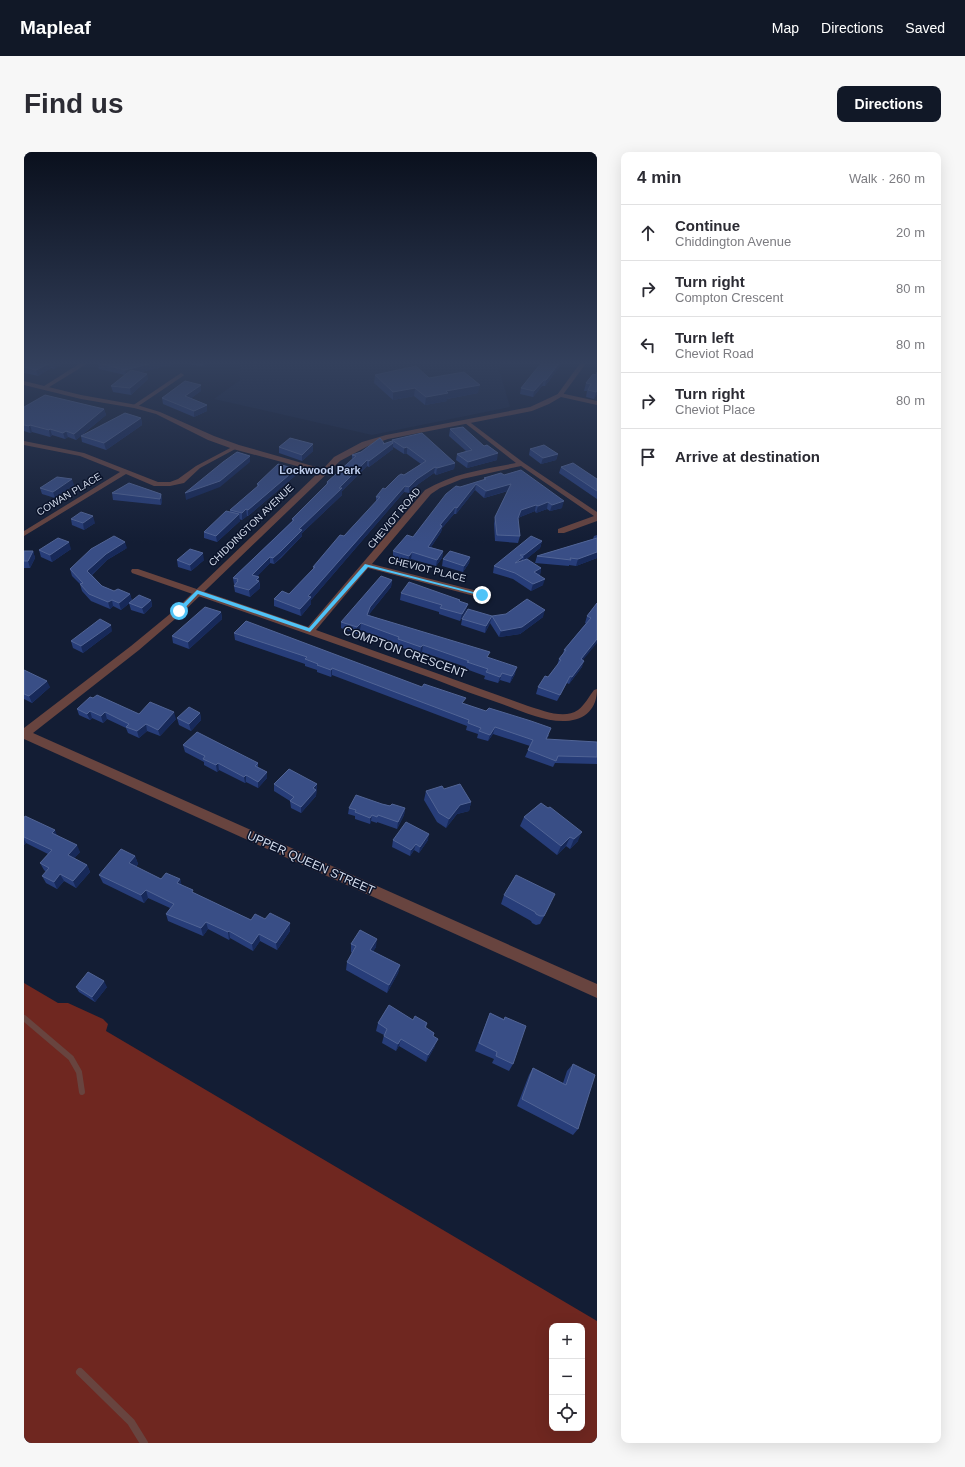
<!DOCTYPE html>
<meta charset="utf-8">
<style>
:root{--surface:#fff;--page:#f7f7f7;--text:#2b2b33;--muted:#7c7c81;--line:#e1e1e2;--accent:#111827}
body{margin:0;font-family:Helvetica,sans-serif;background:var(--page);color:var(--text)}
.controls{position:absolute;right:12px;bottom:12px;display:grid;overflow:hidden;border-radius:8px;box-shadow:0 4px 16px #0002}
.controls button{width:36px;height:36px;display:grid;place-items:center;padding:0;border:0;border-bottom:1px solid var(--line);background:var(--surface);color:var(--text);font:20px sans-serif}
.stop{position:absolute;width:12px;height:12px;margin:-9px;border:3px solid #4fc3f7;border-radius:50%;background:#fff}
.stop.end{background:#4fc3f7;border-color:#fff;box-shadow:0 1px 4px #0008}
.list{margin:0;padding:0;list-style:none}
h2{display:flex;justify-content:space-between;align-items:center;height:52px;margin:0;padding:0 16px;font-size:17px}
h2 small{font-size:13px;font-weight:400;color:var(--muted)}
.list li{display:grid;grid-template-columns:26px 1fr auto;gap:12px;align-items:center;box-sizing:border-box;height:56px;padding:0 16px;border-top:1px solid var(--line)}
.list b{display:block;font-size:15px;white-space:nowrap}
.list p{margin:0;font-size:13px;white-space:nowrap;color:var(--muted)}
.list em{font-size:13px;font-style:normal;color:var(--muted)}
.icon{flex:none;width:22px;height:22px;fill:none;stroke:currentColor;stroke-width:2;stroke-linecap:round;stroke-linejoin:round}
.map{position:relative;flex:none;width:573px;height:1291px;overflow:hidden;border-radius:8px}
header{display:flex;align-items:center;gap:24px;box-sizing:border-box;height:56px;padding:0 20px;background:var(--accent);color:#fff}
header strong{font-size:19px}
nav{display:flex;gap:22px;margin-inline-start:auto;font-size:14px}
.intro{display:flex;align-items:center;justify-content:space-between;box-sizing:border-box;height:96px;padding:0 24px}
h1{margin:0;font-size:28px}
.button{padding:10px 18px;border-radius:8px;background:var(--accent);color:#fff;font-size:14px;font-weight:700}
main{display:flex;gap:24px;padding:0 24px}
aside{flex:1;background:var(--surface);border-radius:8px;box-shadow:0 4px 16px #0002}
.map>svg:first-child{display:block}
</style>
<header>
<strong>Mapleaf</strong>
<nav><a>Map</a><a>Directions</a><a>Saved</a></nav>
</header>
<div class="intro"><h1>Find us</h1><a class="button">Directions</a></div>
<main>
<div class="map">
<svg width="573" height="1291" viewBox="0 0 573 1291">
<rect width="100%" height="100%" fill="#131d34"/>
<path fill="#182542" d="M215,210H483L475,217L486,255L348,283L190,247L216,228Z"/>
<path fill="#6f2720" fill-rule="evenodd" d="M0,831L34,851H44L79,867L84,872L82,879L573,1169V1291H0ZM528,1174H558V1276H528Z"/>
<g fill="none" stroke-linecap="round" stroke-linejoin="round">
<path stroke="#68443f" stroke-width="6" d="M0,866L47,906L55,920L58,940"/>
<path stroke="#68443f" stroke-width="8" d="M56,1220L107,1270L120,1291"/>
<g fill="#68443f" fill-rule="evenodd">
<path d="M58,210H66L22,237L17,236Z"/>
<path d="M557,210H563L538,244H534L533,243Z"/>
<path d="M157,221L160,223L159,224L113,255L108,254Z"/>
<path d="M443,268L500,311L573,360V369L540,381H534V377L570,364L497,314L438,327L416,336L407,342L348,412L461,441L462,443L461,445L458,446L344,416L292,478L504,554C518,558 540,568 554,558C561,553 565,544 570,538L573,537C573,556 562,568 542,569C520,570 497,559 478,552C455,544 432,536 410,527C310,491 209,456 108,421L107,419L108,417H114L284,475L401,338C429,321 461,317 492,311L441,271L440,270Z"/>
<path d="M0,289L60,301L134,330H146L154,327L172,314L210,294L215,295L176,316L160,331L146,334H130L102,322L0,384V379L96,320L56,304L0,293Z"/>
</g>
<path fill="#68443f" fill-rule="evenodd" d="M0,229L57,243L113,253L136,260L190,284L215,293L299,317L310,305L338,290L362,283L506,255L536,241L573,249V253L537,245L525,252L508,259L364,287L344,294L316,309L158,461L115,498L9,581L573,832V846L0,587V576L107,494L152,457L295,320L209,297L184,288L132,262L110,256L57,247L0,233Z"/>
</g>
<g fill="#273d79">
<path d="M0,210H42L30,217L27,216L14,224L10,223L0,221Z"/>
<path d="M75,210H189L179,214L155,211L117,220L124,227L107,243L89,240L87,234L101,223L75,217L74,211Z"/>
<path d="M518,210H539L521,234H518L509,245L496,242L497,236Z"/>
<path d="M573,220V242L570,247L562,245L563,239H560L562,231L572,223Z"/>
<path d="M351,223L405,226L454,241L423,247V249L401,253L390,244L369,248L350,231Z"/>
<path d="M177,239L167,246L183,253V259L170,265L139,252L138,246Z"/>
<path d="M0,255L80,257L82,263L52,288L44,285L41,287L28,283L26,285L8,280L6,281L0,279Z"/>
<path d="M117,266L118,273L82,298L58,290L57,284Z"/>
<path d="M426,277L473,308L443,316L432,308L433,302L442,299L425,284Z"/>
<path d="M368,288L431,311L430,317L412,323L410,321L393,333L385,341L380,340L287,448V452L277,464L250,454V447L265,442L289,417V415L320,384L352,350V345L361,337L380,323L397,312L383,302H380L369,295V297L345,315L343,314L318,339V343L278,381V384L257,406L250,412L246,411L233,424L236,432V436L226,445L211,440L210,434L211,433L210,432L209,426L268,369V367L302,333L303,330L328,307V303L368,289Z"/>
<path d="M255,295L289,299L278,309L255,301Z"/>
<path d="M506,297L534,302L532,308L517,312L505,303Z"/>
<path d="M537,315L573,327V347L535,321Z"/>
<path d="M272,323L224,364H223L218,368L215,367L216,369L193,390L180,386V380L206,360V358L233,335V332Z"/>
<path d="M480,323L538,356L526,359L523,357L512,361L511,359L496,365L494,368L496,384L494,391L471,389L470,372L471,365L484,339L460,346L451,338L432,362H430L418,376L417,380L407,395L419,399L418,406L412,414L387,407L384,410L369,406V399L389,385L436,335L460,328V326Z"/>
<path d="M50,333L31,346L18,342L16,336Z"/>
<path d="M88,341L137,342L138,349L137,353L89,348Z"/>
<path d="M47,367L71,371L60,378L48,373Z"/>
<path d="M573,383V406L552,414L545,413V414L511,411L513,404L569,387L570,384Z"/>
<path d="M518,389L516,396L501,408L517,416L516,423L519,433L507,439L489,427L469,421L470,414Z"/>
<path d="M103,396L83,408L68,423L78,434L90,439L106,442L108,449L127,448L128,454L120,462L107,458L105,451L108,449L97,458L89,454L86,457L67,449L58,439L56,432L48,424L46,417Z"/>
<path d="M47,397L28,410L17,405L15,398Z"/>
<path d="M0,399H9L11,406L6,416H0Z"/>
<path d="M446,405L445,411L439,420L418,414L419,407Z"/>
<path d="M153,408H180L167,419L154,415Z"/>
<path d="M368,428L367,435L346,461L345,463L465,506L491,522L486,531L476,528L474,531L460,527L461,524L442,517V515L398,500L396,502L373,494L374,492L336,478L333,482L317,476V470Z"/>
<path d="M377,441L442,459L436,469L415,462V460L376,448Z"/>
<path d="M573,451L559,508L558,515L545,532L543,531L533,549L512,542L514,535L524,525L533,514L535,507L539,502L540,498L562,471H561L563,464Z"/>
<path d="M197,460L198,467L165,497L149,491L148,484Z"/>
<path d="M468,464L519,465L496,482L475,485L466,471L461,481L437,473L438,467Z"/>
<path d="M88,479L59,501L49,496L47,489Z"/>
<path d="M210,481L441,552L525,583L522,588L573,590V612L531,611L529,615L501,605L506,594L469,582L464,589L453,586L454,582L442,578L443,574L308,523L307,525L293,520V518L281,514V512L211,488Z"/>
<path d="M0,518L26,535L8,551L0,547Z"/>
<path d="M53,557L115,562L152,567L136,584L123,579L115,586L104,581L102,576L83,567L79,571L68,566L66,568L55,563Z"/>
<path d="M176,561L177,568L167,579L155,573L153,566Z"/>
<path d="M159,593L234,611V615L243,620V626L234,636L222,630L221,631L195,618L193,620L180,613V610L161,600Z"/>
<path d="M250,632H293L292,644L277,661L267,656L266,649L250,639Z"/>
<path d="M420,637L447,650L445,659L433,662L422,676L413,670L400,648L402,639Z"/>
<path d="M517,651L554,689L546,697L542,694L533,703L496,674L500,665Z"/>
<path d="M358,652L381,656L380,663L373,677L353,670V671L347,669L346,672L331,667V664L324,662L325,656Z"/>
<path d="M0,666L33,683L56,700L50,706L63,713L66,720L52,736L40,729L33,737L22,731L18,724L22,720L20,718L16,711L24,702L2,691L0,693Z"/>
<path d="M369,688H404L395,701L390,698L386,704L368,695Z"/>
<path d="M111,704L114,712L112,715L137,727H156L157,732L170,741L227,768L241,767L266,771V779L253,798L236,789L229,799L206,786L205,788L184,777L179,784L144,769L142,762L146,756L124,746L120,751L79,731L75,723Z"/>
<path d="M480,743L527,751L516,772L512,773L508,771L507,769L477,752Z"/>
<path d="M327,792L352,795L349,799L376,813L374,821L363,841L322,818L323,810L328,801L327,800Z"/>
<path d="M52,835H83L71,850L55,840Z"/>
<path d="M466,861L480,867L489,912L485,919L468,911L470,907L451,899Z"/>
<path d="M389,868L403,871L402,876L410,881L409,884L411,894L402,910L375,894L372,899L358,891L360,883L352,879L354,871Z"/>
<path d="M549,912L554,977L549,983L493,954L505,923L509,916L539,931L543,919Z"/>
</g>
<g fill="#172959">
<path d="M30,210H42L30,217L28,211Z"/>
<path d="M132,210L155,211L102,224L101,218Z"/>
<path d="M179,210H189L179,214Z"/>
<path d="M536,210H539L521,234L522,228Z"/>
<path d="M26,211L27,216L14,224L12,218Z"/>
<path d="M123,222L124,227L107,243L106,236Z"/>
<path d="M520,228L518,234L509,245L510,239Z"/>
<path d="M177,233V239L162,250L161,244Z"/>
<path d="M456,233L454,241L423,247V249L401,253L402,245L422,239Z"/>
<path d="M391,236L390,244L369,248V240Z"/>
<path d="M573,238V242L570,247L572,240Z"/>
<path d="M183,253V259L170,265V259Z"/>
<path d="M80,257L82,263L52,288L50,282Z"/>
<path d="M117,266L118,273L82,298L80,291Z"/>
<path d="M6,273L8,280L6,281L5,274Z"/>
<path d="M26,277L28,283L26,285L25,278Z"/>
<path d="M42,279L44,285L41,287L39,281Z"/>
<path d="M369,291V297L345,315V309Z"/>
<path d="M289,292V299L278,309V303Z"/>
<path d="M383,295V302H380V296Z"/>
<path d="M474,301L473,308L443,316L444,310Z"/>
<path d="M534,302L532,308L517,312L519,306Z"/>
<path d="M226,304V310L196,335L162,348L161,341Z"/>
<path d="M343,308V314L318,339V343L278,381V384L250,412L249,406L275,377Z"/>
<path d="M431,311L430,317L412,323L413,316Z"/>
<path d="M411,315L410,321L393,333L385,341V335L393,327Z"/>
<path d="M272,317V323L224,364V358Z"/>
<path d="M48,327L50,333L31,346L29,340Z"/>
<path d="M452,332L451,338L432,362L433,356Z"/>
<path d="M487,332L486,338L460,346L462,339Z"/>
<path d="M381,334L380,340L287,448V452L277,464L276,457L284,444Z"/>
<path d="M137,342L138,349L137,353L136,347Z"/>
<path d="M540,349L538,356L526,359L528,353Z"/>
<path d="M524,350L523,357L512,361L514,354Z"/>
<path d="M512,353L511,359L496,365L492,372L494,366L497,358Z"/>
<path d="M431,355L430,362L418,376L417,380L403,401L404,395L416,373Z"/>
<path d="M222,357L223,364L218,368V361Z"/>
<path d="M215,362L216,369L193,390L192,384Z"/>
<path d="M69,364L71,371L60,378L59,371Z"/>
<path d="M518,389L516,396L499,410L500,403Z"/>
<path d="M45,390L47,397L28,410L26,403Z"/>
<path d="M101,390L103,396L83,408L65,425L63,419L82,402Z"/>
<path d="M9,399L11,406L6,416L4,409Z"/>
<path d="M419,399L418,406L412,414L413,408Z"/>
<path d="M388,400L387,407L384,410L385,404Z"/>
<path d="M573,400V406L552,414L554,407Z"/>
<path d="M179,401L180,408L167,419L166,413Z"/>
<path d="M246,405V411L229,429L228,423Z"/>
<path d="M446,405L445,411L439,420L440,414Z"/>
<path d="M499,405L497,411H491Z"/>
<path d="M517,416L516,423L510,420Z"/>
<path d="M235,425L236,436L226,445L225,438L232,428Z"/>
<path d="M521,427L519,433L507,439L509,432Z"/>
<path d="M368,428L367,435L346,461L343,469V463L346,455Z"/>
<path d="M106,442L108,449L97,458L95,451Z"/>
<path d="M88,448L89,454L86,457L84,450Z"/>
<path d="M127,448L128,454L120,462L118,456Z"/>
<path d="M444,452L442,459L436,469L438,462Z"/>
<path d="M521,458L519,465L496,482L475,485L477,479Z"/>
<path d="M197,460L198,467L165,497L164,490Z"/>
<path d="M468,464L466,471L461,481L462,474Z"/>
<path d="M337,471L336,478L333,482V475Z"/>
<path d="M87,473L88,479L59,501L57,494Z"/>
<path d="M573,487V491L554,514L557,507Z"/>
<path d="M399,493L398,500L396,502L397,495Z"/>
<path d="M560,509L558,515L545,532L548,525Z"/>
<path d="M493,515L491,522L486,531L488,524Z"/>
<path d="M308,516V523L307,525V518Z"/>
<path d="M478,521L476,528L474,531L476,525Z"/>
<path d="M23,529L26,535L8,551L5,544Z"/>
<path d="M66,559L68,566L66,568L63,562Z"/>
<path d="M81,560L83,567L79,571L77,564Z"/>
<path d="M150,560L152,567L136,584L134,578Z"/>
<path d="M176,561L177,568L167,579L165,572Z"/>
<path d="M122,572L123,579L115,586L113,579Z"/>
<path d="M471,575L469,582L464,589L466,583Z"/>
<path d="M194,611L195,618L193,620L192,613Z"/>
<path d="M243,620V626L234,636V630Z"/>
<path d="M222,623V630L221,631L220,625Z"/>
<path d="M293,632L292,644L277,661V655L289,636Z"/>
<path d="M447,650L445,659L433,662L422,676L425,667L436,653Z"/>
<path d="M381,656L380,663L373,677L374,670Z"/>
<path d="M348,663L347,669L346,672V666Z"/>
<path d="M31,678L34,686L28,681Z"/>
<path d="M558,680L554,689L546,697L550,687Z"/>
<path d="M405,682L404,688L395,701L396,695Z"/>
<path d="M546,685L542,694L533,703L537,694Z"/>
<path d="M0,687L2,691L0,693Z"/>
<path d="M392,692L390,698L386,704L387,698Z"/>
<path d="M53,693L56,700L47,710L44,703Z"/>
<path d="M111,704L114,712L108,719L105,711Z"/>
<path d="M63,713L66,720L52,736L49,729Z"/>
<path d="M36,722L40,729L33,737L30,730Z"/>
<path d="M156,727L158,735L153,731Z"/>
<path d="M122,738L124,746L120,751L117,743Z"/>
<path d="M182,770L184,777L179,784L177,776Z"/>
<path d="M266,771V779L253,798L252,791Z"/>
<path d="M205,779L206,786L205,788L204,780Z"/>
<path d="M235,782L236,789L229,799L228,792Z"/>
<path d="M353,787L352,795L345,806L346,798Z"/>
<path d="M376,813L374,821L363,841L365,833Z"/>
<path d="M80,829L83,835L71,850L68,845Z"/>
<path d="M377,887L375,894L372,899L374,892Z"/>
<path d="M414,887L411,894L402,910L404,903Z"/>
</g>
<g fill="#394e86" stroke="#516495">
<path d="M0,210H30L28,211H26L12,218L0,215Z"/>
<path d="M75,210H132L101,218L74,211Z"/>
<path d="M518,210H536L522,228H520L510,239L497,236Z"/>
<path d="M392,214L405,226L440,220L456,233L422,239L424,241L402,245L391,236L369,240L351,223Z"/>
<path d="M107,218L123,222L106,236L87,234Z"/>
<path d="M573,220V238L572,240L564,238L567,232L562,231L569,222L572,223Z"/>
<path d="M161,229L177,233L161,244L183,253L170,259L138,246Z"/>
<path d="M21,243L80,257L50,282L42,279L39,281L26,277L25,278L6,273L5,274L0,273V255Z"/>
<path d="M101,261L117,266L80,291L57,284Z"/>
<path d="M439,275L460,294L463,293L474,301L444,310L433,302L448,298L426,277Z"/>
<path d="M398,281L431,311L413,316L411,315L393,327L385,335L381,334L284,444L287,445L276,457L250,447L258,439L265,442L291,415H289L316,383L320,384L356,345H352L359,336L361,337L374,324L377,322L380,323L402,309L383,295L380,296L368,288Z"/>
<path d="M266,286L289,292L278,303L255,295Z"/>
<path d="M356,286L360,291L359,292L368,289L369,291L345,309L343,308L315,336H318L275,377L278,378L257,399L249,406L246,405L228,423L235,425L232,428L235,429L225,438L210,434L214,429H213L214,427L209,426L270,368L268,367L304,331L303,330L332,304L328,303L337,300Z"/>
<path d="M520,293L534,302L519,306L506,297Z"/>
<path d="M213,300L226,304L196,329L161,341L199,310Z"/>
<path d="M549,311L573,327V339L537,315Z"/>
<path d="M254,312L272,317L224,358L222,357L218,361L206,358L235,333L233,332Z"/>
<path d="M497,318L540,349L528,353L524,350L514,354L512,353L497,358L494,366L496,384L473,383L471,365L487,332L462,339L452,332L433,356L431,355L416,373L418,374L404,395L419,399L413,408L388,400L385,404L369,399L383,383L389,385L422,342L432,334L436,335L462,327L460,326L477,321L480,323Z"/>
<path d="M33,325L48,327L29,340L16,336Z"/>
<path d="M105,331L137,342L136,347L88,341Z"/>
<path d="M202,359L215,362L192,384L180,380Z"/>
<path d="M57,360L69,364L59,371L47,367Z"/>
<path d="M90,384L101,390L82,402L63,419L78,434L90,439L94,437L106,442L95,451L88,448L84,450L65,442L56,432L59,431L46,417L67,397Z"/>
<path d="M507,384L518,389L500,403H496L499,405L491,411L503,407L517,416L510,420L521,427L509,432L491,421L470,414Z"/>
<path d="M34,386L45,390L26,403L15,398Z"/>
<path d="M573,386V400L554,407L546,406L547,408L513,404Z"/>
<path d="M166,397L179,401L166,413L153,408Z"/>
<path d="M0,399H9L4,409H0Z"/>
<path d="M426,399L446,405L440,414L419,407Z"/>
<path d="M357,424L368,428L346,455L343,463L466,500L463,505L493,515L488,524L478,521L476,525L462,520L464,517L443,510L445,509L399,493L397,495L374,487L375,485L337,471L333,475L317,470Z"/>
<path d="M385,430L436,448L435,449L444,452L438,462L416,456L418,453L377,441Z"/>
<path d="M115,443L127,448L118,456L105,451Z"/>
<path d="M503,447L521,458L498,475L477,479L468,464L462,474L438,467L444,457L468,464L482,462Z"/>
<path d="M573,451V487L557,507L560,509L548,525L546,524L536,543L514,535L521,524L524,525L537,508L535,507L542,498H540L567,466L563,464Z"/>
<path d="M181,455L197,460L164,490L148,484Z"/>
<path d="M76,467L87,473L57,494L47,489Z"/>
<path d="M222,469L398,535L400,532L442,546L438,551L462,559L465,556L507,569L527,576L522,587L573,590V605L534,604L532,609L504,598L509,588L471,575L466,583L455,579L457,576L444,571L445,568L308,516L307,518L293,513L294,512L281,507L283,505L210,481Z"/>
<path d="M0,518L23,529L5,544L0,542Z"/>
<path d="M73,543L115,562L126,550L150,560L134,578L122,572L113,579L102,575L105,572L81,560L77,564L66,559L63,562L53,557L66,545L69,546Z"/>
<path d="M165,555L176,561L165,572L153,566Z"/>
<path d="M173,580L234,611L231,614L243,620L234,630L222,623L220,625L194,611L192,613L179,607L181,604L159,593Z"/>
<path d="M265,617L293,632L289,636L292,638L277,655L266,649L270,645L250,632Z"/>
<path d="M436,632L447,650L436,653L425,667L415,661L402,639L418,634L420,637Z"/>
<path d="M332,643L358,652L366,654L368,652L381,656L374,670L354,663L353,665L348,663L346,666L331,660L332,658L325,656Z"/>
<path d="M517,651L524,656L526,655L558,680L550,687L546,685L537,694L500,665Z"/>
<path d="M1,664L31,678L28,681L53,693L44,703L63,713L49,729L36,722L30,730L18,724L25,716L16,711L28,698L0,685V666Z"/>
<path d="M382,670L405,682L396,695L392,692L387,698L369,688Z"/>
<path d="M97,697L111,704L105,711L137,727L142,721L156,727L153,731L169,738L168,740L227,768L231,762L241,767L246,761L266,771L252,791L235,782L228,792L205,779L204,780L182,770L177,776L142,762L150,752L122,738L117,743L75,723Z"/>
<path d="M492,723L531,742L520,764H516L512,762L511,760L480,743Z"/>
<path d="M336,778L353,787L346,798L376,813L365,833L323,810L332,794L327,792Z"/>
<path d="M64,820L80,829L68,845L52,835Z"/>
<path d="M365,853L389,868L391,864L403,871L401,875L410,881L409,884L414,887L404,903L377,887L374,892L360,884L363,877L354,871Z"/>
<path d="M466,861L480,868L481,865L502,874L489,912L472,904L473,900L455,891Z"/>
<path d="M549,912L571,923L554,977L498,947L509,916L542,933Z"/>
</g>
<linearGradient id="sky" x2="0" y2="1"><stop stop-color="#0a101d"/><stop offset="0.54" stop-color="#33405c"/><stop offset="1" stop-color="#33405c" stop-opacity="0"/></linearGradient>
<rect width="573" height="391" fill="url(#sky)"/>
<path fill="#4fc3f7" d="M341,412L461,443L458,444L344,415L286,480L174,442L157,460L152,459L173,438L285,476Z"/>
<g text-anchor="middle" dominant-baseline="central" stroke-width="3" stroke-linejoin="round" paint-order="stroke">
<g font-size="10" fill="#d2daea" stroke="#0a132a">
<text transform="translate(45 342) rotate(-31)">COWAN PLACE</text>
<text transform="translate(370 366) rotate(-50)">CHEVIOT ROAD</text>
<text transform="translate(227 373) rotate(-44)">CHIDDINGTON AVENUE</text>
<text transform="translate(403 417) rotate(14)">CHEVIOT PLACE</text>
</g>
<g font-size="11" font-weight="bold" fill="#becdec" stroke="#0a132a">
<text x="296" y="318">Lockwood Park</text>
</g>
<g font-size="12" fill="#d2daea" stroke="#0a132a">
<text transform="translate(381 500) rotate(20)">COMPTON CRESCENT</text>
<text transform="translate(287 711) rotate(24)">UPPER QUEEN STREET</text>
</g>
</g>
</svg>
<div class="controls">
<button>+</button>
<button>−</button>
<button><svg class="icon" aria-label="locate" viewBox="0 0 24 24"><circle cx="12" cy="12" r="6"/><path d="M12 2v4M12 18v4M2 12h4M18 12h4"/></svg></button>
</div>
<div class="stop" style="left:155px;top:459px"></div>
<div class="stop end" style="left:458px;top:443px"></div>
</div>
<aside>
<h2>4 min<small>Walk · 260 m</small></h2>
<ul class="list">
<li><svg class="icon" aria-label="ahead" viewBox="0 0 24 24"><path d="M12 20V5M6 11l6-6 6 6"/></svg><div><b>Continue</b><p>Chiddington Avenue</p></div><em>20 m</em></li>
<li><svg class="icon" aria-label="right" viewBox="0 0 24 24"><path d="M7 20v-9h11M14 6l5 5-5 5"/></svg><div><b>Turn right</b><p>Compton Crescent</p></div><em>80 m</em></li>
<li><svg class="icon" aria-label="left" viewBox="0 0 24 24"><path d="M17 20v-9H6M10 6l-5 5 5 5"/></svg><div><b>Turn left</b><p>Cheviot Road</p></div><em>80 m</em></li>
<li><svg class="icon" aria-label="right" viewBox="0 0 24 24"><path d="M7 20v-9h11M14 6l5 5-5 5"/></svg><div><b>Turn right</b><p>Cheviot Place</p></div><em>80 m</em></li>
<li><svg class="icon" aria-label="arrive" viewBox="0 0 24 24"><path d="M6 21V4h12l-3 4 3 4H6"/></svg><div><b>Arrive at destination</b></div></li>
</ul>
</aside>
</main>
